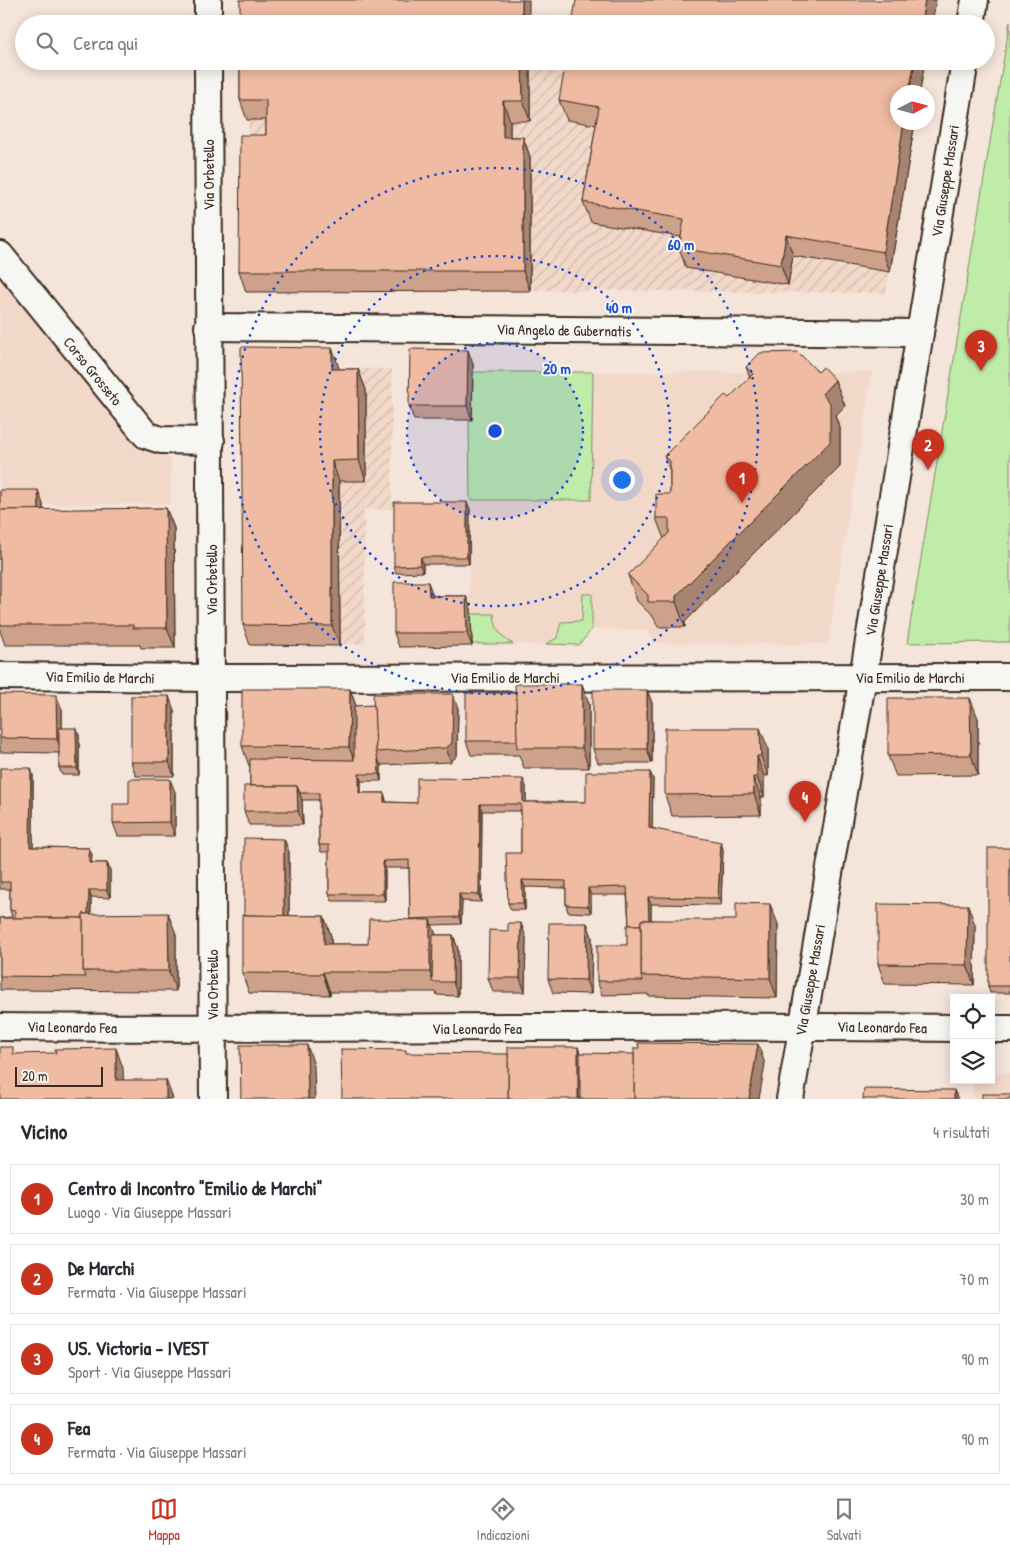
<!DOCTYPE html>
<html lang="it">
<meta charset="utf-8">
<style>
:root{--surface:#fff;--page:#f2f2f3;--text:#2b2b33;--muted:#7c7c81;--line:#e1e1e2;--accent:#c8321e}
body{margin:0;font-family:"Patrick Hand",sans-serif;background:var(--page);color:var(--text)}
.controls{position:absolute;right:15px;bottom:15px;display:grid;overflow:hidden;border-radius:0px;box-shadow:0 2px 12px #0003}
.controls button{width:45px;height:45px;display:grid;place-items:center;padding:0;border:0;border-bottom:1px solid var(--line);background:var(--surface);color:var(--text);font:25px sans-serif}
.compass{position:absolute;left:890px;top:85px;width:45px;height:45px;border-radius:50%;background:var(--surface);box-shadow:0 2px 12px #0003;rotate:84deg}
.scale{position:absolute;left:15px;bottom:12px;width:88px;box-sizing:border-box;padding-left:5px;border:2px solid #3b2a1e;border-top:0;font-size:14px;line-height:18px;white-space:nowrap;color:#3b2a1e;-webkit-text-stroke:4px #f6f6f2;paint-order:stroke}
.you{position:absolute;left:621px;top:479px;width:18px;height:18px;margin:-12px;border:4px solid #fff;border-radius:50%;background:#1a73e8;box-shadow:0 0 0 8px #1a73e833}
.badge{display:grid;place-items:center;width:32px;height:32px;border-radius:50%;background:var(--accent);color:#fff;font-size:16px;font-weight:700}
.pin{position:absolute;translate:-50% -41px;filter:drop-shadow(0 1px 2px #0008)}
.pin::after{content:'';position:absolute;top:26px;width:18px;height:15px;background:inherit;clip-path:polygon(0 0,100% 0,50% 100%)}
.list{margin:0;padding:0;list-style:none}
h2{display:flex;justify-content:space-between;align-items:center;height:65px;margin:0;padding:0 20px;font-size:21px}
h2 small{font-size:16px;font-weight:400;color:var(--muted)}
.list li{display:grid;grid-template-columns:32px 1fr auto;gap:15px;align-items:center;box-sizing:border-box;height:70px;margin:0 10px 10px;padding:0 10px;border:1px solid var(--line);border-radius:0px}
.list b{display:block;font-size:19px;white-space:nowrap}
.list p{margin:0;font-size:16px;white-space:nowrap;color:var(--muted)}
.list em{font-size:16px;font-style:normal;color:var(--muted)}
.icon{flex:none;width:28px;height:28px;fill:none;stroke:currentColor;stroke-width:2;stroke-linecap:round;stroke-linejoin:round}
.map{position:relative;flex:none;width:1010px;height:1099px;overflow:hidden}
.search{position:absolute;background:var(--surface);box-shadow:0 2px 12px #0003;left:15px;right:15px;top:15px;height:55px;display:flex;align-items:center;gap:12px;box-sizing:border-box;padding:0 18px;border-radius:28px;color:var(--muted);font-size:19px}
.sheet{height:385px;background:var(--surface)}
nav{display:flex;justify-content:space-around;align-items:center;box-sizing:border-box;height:70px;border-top:1px solid var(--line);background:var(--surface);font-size:14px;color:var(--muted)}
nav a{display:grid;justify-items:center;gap:2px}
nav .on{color:var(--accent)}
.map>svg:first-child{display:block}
</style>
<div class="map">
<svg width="1010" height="1099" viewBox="0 0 1010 1099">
<defs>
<pattern id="industrial-furrows" width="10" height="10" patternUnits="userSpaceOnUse" patternTransform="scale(1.25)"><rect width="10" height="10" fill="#f2d8c9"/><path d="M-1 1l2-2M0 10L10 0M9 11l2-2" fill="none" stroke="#d0baac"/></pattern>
</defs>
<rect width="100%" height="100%" fill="#f4e4da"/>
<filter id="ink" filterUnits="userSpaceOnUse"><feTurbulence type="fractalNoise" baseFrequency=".02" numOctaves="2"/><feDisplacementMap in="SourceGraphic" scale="10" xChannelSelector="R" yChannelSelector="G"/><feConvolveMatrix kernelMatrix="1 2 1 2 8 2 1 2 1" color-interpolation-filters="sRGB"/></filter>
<g filter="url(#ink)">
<g fill="#f2d8c9">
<path d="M0,270L143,448L171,459V504H0Z"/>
<path d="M473,372H872L828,644L652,643V638L645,630L592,629L579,645L472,644L471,610L469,609V420L472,419Z"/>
<path d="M991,1073H1010V1099H973V1080H991Z"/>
</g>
<g fill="url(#industrial-furrows)">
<path d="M247,61H925L898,92L890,272L886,293L531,290L246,292L249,155Z"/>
<path d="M248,368L392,369V509H364L365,644L250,645Z"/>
</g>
<g fill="#c0eca9" stroke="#7e8b64">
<path d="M1010,21V642L907,643Z"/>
<path d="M473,372H593L591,500H470L469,420L472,419Z"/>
<path d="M583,594H592V629L579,645L546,644L557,638L561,622L582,621Z"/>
<path d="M471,614H494C495,628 500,637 513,644H472Z"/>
</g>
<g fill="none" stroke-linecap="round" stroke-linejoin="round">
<g stroke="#3b2a1e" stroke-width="30">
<g id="minor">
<path d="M208,0V24"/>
<path d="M971,24L975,0"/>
<path d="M208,61L213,1099"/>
<path d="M0,255L146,435L161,440L211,441"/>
<path d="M208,327L920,333"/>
<path d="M0,676L211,678L1010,677"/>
<path d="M0,1027C318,1030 636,1024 954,1028"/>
<path d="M991,1029H1010"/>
<path d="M790,1099L863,677L965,61"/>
</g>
</g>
<use href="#minor" stroke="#f6f6f2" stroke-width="26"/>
</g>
<g fill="#cea18b" stroke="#3b2a1e">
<path d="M240,61H530V121H510V137H523L530,157V291L246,292L239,271L266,135V120H247L240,100Z"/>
<path d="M559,100L898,122H915L890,272L793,256L788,285L686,268L679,248L681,237L591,222L583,202L596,125L567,120Z"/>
<path d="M332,348L339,369H358L366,390V481H339L340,646L250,645L243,625Z"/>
<path d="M473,364L472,420H414L409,406Z"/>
<path d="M746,367L818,372L835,380L845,406L835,416L840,428V467L685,622V627H658L654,618L637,601L628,575L664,539L656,518L670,494V471L664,456L729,398L750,378Z"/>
<path d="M0,490L43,504V510L166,508L174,528L175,648H141L140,645H5L0,631Z"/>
<path d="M470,509L469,564H423V572L396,573L394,566Z"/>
<path d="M433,596H466L471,609L472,646L399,647L394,633Z"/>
<path d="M582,684L589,704V768H524L519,755H471L466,741L516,693Z"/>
<path d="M350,689L356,706L458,708L457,756L451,762L381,765V781H361V793H384L386,802L417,803L526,786V802H586L650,772L653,779L652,828L723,849L721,905L651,904V920L778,924L777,998L648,996V994L602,995L597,981L627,945L629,925L627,895H591V913L568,912L566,905V888L525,887V910H511L508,903L521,853V811H482L481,902L462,901L461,924L432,925L436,935H453L458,949V996L437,995L436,992H330V995L249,993L242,973L244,915L284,839L289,852V916H324L331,936V944H368L410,920L409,868H385V901H332L329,894V852H321L319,845V800H302L303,825H249L244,811L250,786V766H249L242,746Z"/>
<path d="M647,690L652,703V763H598L593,749Z"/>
<path d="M0,694L62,709V728L79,735V775H62L59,768V753L0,752Z"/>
<path d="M174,710V776H136L131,762Z"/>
<path d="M978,718V775L896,776L888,756Z"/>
<path d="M768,748V776H764V797H761V815L672,816L665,795Z"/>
<path d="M0,768L33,775V847L89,848L92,855L91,863H107L110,870V898L91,897V914L176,934V991L0,990V918L12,917L10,910V889H0Z"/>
<path d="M175,792V836H118L113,823L129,804Z"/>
<path d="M1010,848V993H990L988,986Z"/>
<path d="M587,923L592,937L591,994L553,993L548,979Z"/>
<path d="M975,925L974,985L885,984L878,964Z"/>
<path d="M526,937L525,992H493L488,978Z"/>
</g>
<g fill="#a78371" stroke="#3b2a1e">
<rect x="522" y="0" width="7" height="24"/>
<path d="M925,0H936L932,24H921Z"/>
<path d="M522,61H530V121L523,101Z"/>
<path d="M915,61H925L920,92H909Z"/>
<path d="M503,101L510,121V157L503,137Z"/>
<path d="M904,122H915L890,272L883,252Z"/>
<path d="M523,137L530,157V291L523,271Z"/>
<path d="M786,235L793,256L788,285L781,265Z"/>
<path d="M332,348L339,368V389L332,369Z"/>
<path d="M468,350L473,364L472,420L467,406Z"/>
<path d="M358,369L366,390V481L359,460Z"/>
<path d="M835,380L845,406L835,416L840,428V467L685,622V627L676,602V596L822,394Z"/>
<path d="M332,461L339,481L340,646L332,626Z"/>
<path d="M38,490L43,504L44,530L39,516Z"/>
<path d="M467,502L470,509L469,564L467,557Z"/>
<path d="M166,508L174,528L175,648L167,628Z"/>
<path d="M421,557L423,564V572L420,565Z"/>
<path d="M428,582L433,595L429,596Z"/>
<path d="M466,596L471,609L472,646L467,633Z"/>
<path d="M582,684L589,704V768L582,748Z"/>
<path d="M350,689L357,709V767L349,747Z"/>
<path d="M647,690L652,703V763L647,749Z"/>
<path d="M453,694L458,708L457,756L451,762L446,748Z"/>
<path d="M56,695L62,709V753L57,739Z"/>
<path d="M169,696L174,710V776L169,762Z"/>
<path d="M970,698L978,718V775L971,755Z"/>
<path d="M76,728L79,735V775L77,768Z"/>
<path d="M760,728L768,748V776L761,756Z"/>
<path d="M757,756L764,776V797L757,777Z"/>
<path d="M378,759L381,765V781L379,774Z"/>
<path d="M31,768L33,775V854L30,847Z"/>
<path d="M650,772L653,779L652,835L649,828Z"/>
<path d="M359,774L361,781V800L359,793Z"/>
<path d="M753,777L761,797V815L754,794Z"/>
<path d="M170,779L175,792V836L170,822Z"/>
<path d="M523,779L526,786V809L523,802Z"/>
<path d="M297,786L302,800L303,825L298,811Z"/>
<path d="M384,793L386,800V809L384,802Z"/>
<path d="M480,804L482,811L481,902L479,895Z"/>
<path d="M284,839L289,852V936L284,922Z"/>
<path d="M721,842L723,849L721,905L718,898Z"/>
<path d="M89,848L92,855L91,870L89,863Z"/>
<path d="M383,861L385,868V901L383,894Z"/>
<path d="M107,863L110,870V898L107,890Z"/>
<path d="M522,880L525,887V910L523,903Z"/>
<path d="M588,888L591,895V913L588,906Z"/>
<path d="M89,890L91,897L90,971H85Z"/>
<path d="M459,894L462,901L461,924L459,917Z"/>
<path d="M648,897L651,904V938L649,931Z"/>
<path d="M770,904L778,924L777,998L770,978Z"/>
<path d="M968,905L975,925L974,985L967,965Z"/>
<path d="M168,913L176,934V991L169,971Z"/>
<path d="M324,916L331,936V964L324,944Z"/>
<path d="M430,920L438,940L433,982L430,972Z"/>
<path d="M521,923L526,937L525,992L520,978Z"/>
<path d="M587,923L592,937L591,994L586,980Z"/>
<path d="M453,935L458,949V996L453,982Z"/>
<path d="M323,972L330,992V995L323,974Z"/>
<path d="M758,1044L765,1064L759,1099H749Z"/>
<path d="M307,1045L314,1065L315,1099H308Z"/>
<path d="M578,1047L585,1067V1099H578Z"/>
<path d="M116,1048L123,1068L124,1099L116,1080Z"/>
<path d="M166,1080L173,1099H166Z"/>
<path d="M954,1090L958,1099H954Z"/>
</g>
<g fill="#efbba2" stroke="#3b2a1e">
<rect x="240" y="0" width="282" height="24"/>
<path d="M576,0H925L921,24H572Z"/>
<path d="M240,61H522L523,101H503V137H523V271H239L240,135H266V100H240Z"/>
<path d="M566,61H915L909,92H898V122H904L883,252L786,235L781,265L679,248L684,219L583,202L599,107L559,100Z"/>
<path d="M241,347L332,348V369H358L359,460L332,461V626L243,625Z"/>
<path d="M410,349L468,350L467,406H409Z"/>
<path d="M798,352L818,372L823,367L835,380L822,394L830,403V442L676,596V602H648V595L628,575L669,533V518H656V494H670V461L664,456L725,395L729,398L753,374L746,367L760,353Z"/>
<path d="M0,490H38L39,510H0Z"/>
<path d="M394,502H467V557H421L420,565L394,566Z"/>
<path d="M166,508L167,628H133V625H0V510Z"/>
<path d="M394,582H428L429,596H466L467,633H394Z"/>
<path d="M515,684H582V748H517Z"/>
<path d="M242,689H350L349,747L242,746Z"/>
<rect x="593" y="690" width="54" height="59"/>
<path d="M466,693H516L517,741H466Z"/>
<path d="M0,694L56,695L57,739L0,738Z"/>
<path d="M373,694H453L452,743L446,748L376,752Z"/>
<rect x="131" y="696" width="38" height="66"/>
<path d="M888,698H970L971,755L888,756Z"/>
<path d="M374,705L376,752L378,759L379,774H359V793H384V802L417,803V778L523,779V802H586V772H650L649,828L721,842L718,898L648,897L649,920H641V925H629L627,887L588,888V906L566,905V881L522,880L523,903H508L506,853H521V804H480L479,895L459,894V917L410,919L409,860L383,861V894H329V845H319V793H300L297,786H250V759L354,760V706Z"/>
<path d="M59,728H76L77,768H59Z"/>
<path d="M665,728H760L761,756H757V777H753L754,794L665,795Z"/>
<path d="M0,768H31L30,847L89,848V863H107V890H89L88,914H83V918H15V911L10,910V882H0Z"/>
<path d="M129,779H170V822L113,823V804H129Z"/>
<path d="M244,786H297L298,811H244Z"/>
<path d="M244,838L284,839V916L244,915Z"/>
<rect x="988" y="848" width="22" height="138"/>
<path d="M736,903L770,904V978L641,976V920H736Z"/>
<path d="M878,904L968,905L967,965L878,964Z"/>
<path d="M168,913L169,971H83V914Z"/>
<path d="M242,915L324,916V944H368L369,919L430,920V972H323V974L242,973Z"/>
<path d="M0,918H83V971L85,977L0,976Z"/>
<path d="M508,923H521L520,978H488L489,930L508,931Z"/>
<path d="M549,923H587L586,980L548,979Z"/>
<path d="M627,925H641V976L643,981H597V945H627Z"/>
<path d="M433,935H453V982H432Z"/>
<path d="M638,1043L758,1044L749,1099H634V1048H639Z"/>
<path d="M240,1045H307L308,1099H241Z"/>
<path d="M0,1047H13V1054L56,1053L55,1049L116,1048V1080H166V1099H0Z"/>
<rect x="508" y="1047" width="70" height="52"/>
<path d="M341,1049L406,1050V1053L508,1054V1099H342Z"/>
<path d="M580,1053L634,1054V1099H580Z"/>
<path d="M864,1089L954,1090V1099H863Z"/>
<rect x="982" y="1094" width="28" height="5"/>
</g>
</g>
<circle cx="495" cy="431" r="88" fill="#1d4ed8" fill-opacity=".12"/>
<g fill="none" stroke="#1d4ed8" stroke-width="2.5" stroke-dasharray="2.5 5">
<circle cx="495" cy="431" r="88"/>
<circle cx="495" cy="431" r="175"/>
<circle cx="495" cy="431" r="263"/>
</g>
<g text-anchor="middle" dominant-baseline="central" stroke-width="4" stroke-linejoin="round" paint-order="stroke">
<g font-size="15" fill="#3b2a1e" stroke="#f6f6f2">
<text transform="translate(208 175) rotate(-90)">Via Orbetello</text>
<text transform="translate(945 181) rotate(-81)">Via Giuseppe Massari</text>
<text transform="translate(564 330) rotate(1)">Via Angelo de Gubernatis</text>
<text transform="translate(93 371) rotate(51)">Corso Grosseto</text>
<text transform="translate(211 580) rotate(-90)">Via Orbetello</text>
<text transform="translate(879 580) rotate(-81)">Via Giuseppe Massari</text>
<text transform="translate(100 677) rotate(1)">Via Emilio de Marchi</text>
<text x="505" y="677">Via Emilio de Marchi</text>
<text x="910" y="677">Via Emilio de Marchi</text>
<text transform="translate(810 980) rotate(-80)">Via Giuseppe Massari</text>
<text transform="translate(212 985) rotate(-90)">Via Orbetello</text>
<text transform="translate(72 1027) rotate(1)">Via Leonardo Fea</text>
<text transform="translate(882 1027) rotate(1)">Via Leonardo Fea</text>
<text x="477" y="1028">Via Leonardo Fea</text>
</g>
</g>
<circle cx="495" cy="431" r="8" fill="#1d4ed8" stroke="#f6f6f2" stroke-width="2.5"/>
<g font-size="15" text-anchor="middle" font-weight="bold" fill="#1d4ed8" stroke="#f6f6f2" stroke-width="4" stroke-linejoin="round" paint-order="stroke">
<text x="681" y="250">60 m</text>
<text x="619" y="313">40 m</text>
<text x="557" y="374">20 m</text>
</g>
</svg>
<div class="controls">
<button><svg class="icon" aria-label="locate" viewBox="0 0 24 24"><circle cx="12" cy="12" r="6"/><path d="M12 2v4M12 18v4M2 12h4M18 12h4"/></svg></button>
<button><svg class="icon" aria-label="layers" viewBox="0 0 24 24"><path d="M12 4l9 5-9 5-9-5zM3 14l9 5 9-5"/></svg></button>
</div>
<svg class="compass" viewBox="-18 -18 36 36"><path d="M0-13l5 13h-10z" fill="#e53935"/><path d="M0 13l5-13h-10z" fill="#7c7c81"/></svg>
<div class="scale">20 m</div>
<div class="you"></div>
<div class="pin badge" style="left:742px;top:503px">1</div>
<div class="pin badge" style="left:928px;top:470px">2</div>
<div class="pin badge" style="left:981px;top:371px">3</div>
<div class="pin badge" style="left:805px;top:822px">4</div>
<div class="search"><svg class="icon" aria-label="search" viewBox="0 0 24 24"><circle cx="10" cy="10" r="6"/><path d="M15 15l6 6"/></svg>Cerca qui</div>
</div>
<section class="sheet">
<h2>Vicino<small>4 risultati</small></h2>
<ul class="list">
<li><span class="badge">1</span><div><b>Centro di Incontro &quot;Emilio de Marchi&quot;</b><p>Luogo · Via Giuseppe Massari</p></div><em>30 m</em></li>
<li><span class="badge">2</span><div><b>De Marchi</b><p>Fermata · Via Giuseppe Massari</p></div><em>70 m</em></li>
<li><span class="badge">3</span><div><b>US. Victoria - IVEST</b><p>Sport · Via Giuseppe Massari</p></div><em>90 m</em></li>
<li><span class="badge">4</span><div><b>Fea</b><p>Fermata · Via Giuseppe Massari</p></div><em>90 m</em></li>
</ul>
</section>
<nav>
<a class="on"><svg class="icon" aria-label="map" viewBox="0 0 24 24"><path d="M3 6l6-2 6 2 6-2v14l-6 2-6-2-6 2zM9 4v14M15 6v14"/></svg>Mappa</a>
<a><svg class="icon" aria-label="directions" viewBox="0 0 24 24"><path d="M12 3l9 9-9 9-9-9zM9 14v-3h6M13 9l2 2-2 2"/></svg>Indicazioni</a>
<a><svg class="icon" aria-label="saved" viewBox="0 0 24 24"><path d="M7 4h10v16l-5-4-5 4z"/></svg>Salvati</a>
</nav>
